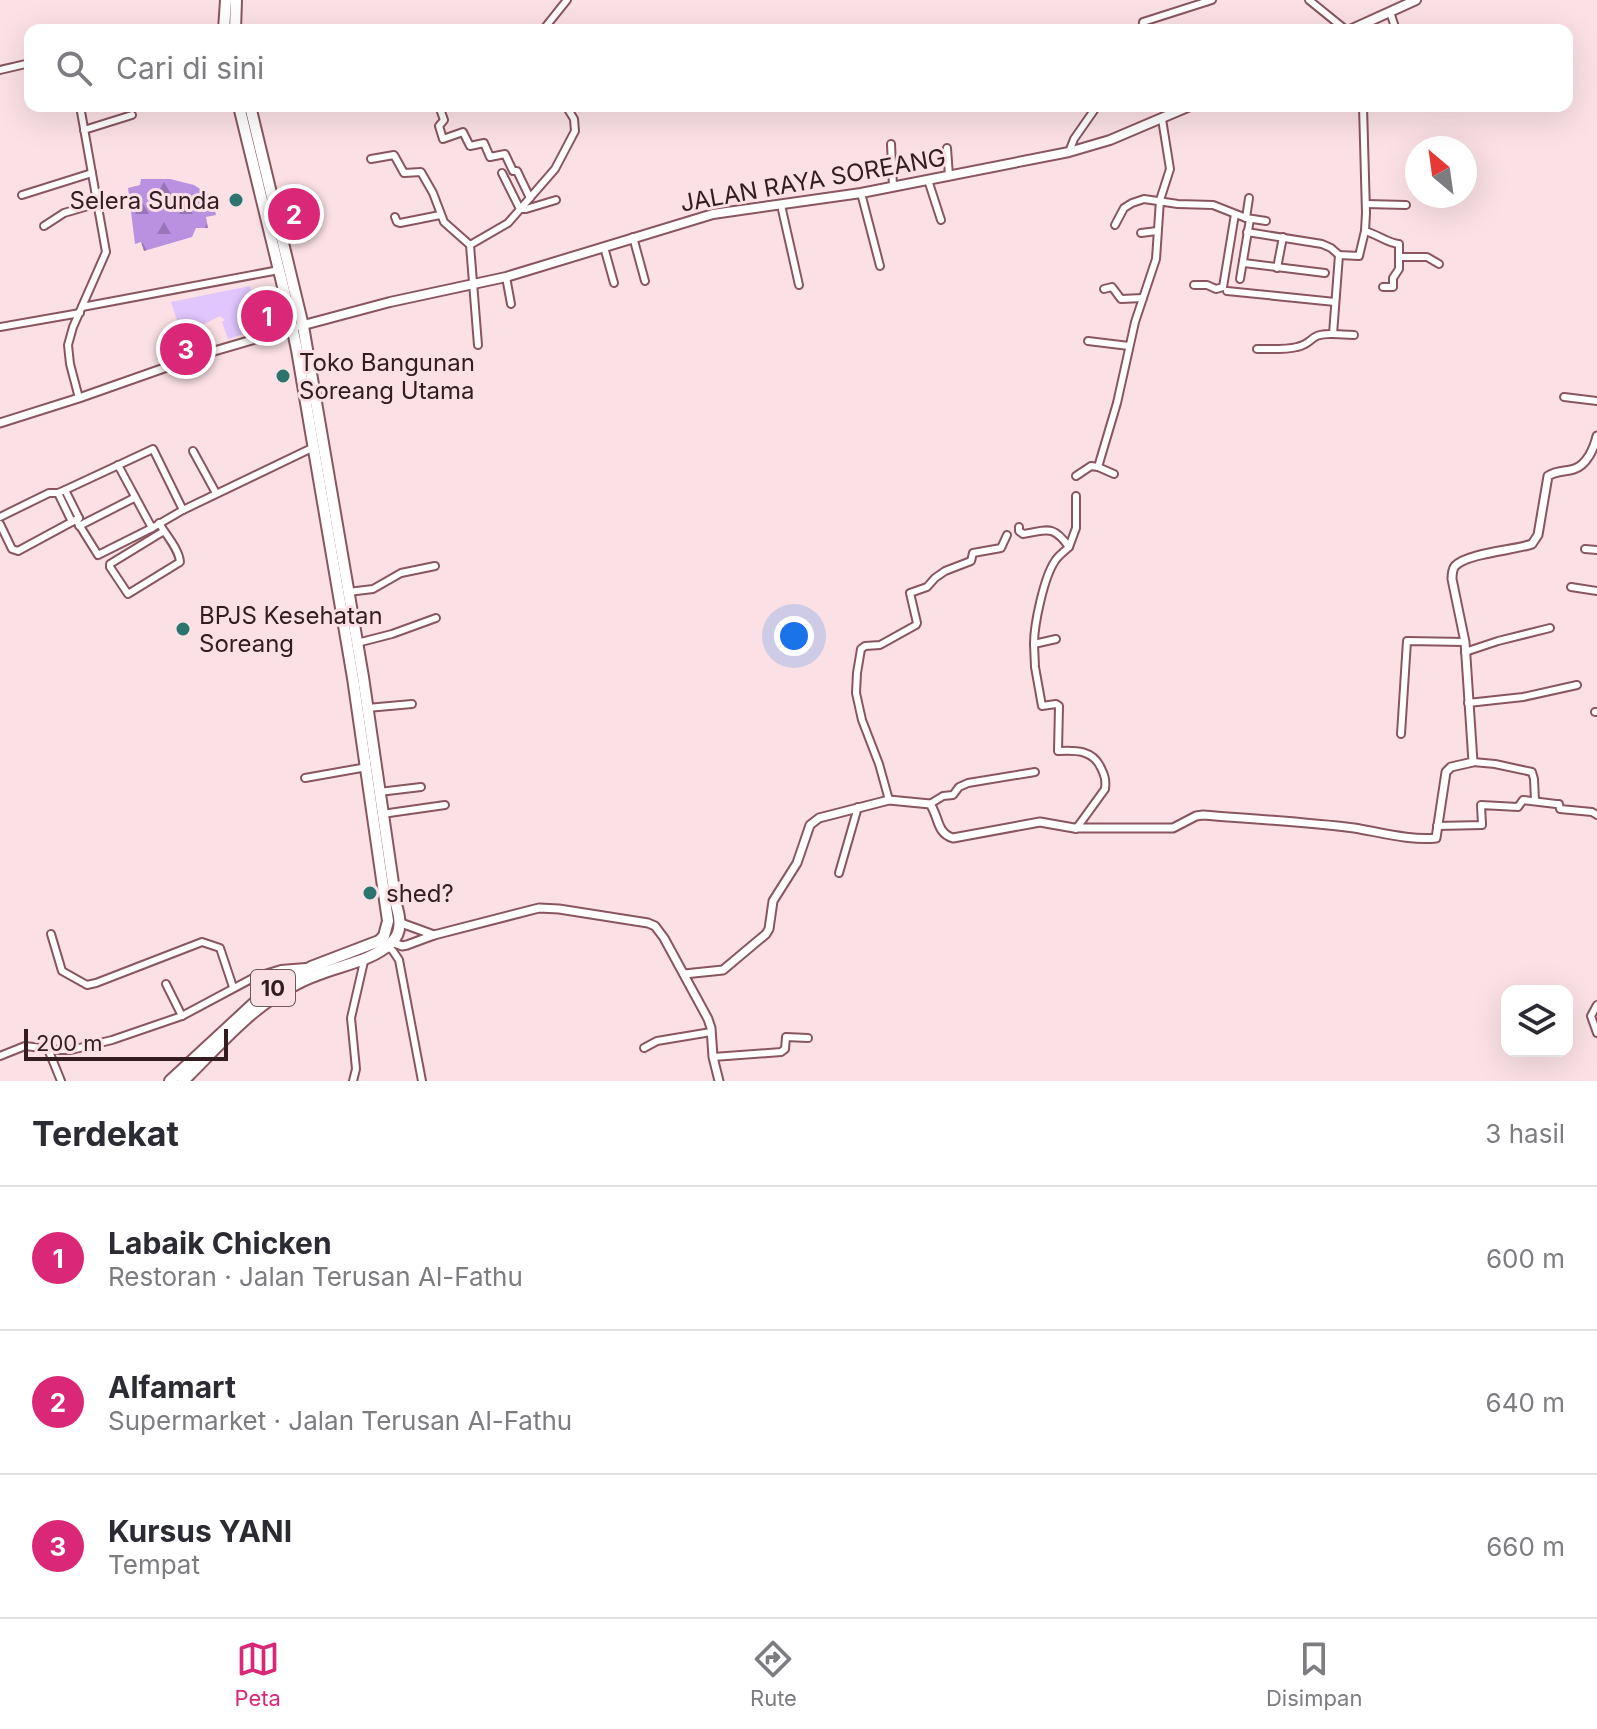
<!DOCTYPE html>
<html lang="id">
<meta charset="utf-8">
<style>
:root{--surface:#fff;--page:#f2f2f3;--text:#2b2b33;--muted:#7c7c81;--line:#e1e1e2;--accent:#db2777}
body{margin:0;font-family:Inter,sans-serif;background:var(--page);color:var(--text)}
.controls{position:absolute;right:24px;bottom:24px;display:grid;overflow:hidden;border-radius:16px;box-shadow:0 8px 32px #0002}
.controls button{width:72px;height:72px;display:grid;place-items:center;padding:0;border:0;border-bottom:2px solid var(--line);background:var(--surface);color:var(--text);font:40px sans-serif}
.compass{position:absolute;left:1405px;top:136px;width:72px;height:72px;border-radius:50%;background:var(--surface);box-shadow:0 8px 32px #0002;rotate:331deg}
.scale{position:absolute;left:24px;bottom:20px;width:204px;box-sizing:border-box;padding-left:8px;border:4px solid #331d21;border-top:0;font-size:22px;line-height:28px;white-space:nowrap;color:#331d21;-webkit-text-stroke:6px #fbe1e5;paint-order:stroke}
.you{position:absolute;left:794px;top:636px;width:28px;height:28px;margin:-20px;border:6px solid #fff;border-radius:50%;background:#1a73e8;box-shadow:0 0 0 12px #1a73e833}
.badge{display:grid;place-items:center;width:52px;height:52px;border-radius:50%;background:var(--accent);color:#fff;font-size:26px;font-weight:700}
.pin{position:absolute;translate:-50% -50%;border:4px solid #fff;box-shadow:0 2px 8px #0006}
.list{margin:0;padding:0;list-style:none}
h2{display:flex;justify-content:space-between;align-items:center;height:104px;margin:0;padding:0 32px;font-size:34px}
h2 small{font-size:26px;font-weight:400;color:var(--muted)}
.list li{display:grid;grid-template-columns:52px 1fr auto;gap:24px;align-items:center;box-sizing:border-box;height:144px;padding:0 32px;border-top:2px solid var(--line)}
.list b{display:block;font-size:30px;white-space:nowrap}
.list p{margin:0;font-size:26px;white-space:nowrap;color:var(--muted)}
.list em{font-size:26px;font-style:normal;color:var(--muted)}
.icon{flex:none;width:44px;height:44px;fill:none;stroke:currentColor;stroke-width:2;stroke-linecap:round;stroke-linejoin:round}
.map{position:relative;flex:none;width:1597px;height:1081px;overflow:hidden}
.search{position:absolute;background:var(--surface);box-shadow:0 8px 32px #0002;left:24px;right:24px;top:24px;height:88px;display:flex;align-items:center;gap:20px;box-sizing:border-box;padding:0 28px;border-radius:16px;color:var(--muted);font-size:30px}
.sheet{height:536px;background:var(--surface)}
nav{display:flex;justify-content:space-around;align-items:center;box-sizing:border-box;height:112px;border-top:2px solid var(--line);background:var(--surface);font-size:22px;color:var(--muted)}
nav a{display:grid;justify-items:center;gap:4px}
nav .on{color:var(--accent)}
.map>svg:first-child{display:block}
</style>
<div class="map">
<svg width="1597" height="1081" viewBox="0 0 1597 1081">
<defs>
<pattern id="forest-firs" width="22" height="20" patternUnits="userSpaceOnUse" patternTransform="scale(2)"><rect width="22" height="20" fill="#ba90e1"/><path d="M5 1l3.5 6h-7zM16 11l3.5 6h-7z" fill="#9875b6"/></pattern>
</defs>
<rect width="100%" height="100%" fill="#fbe1e5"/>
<path fill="#e1c5fd" d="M250,286L260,329L228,339L222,322L225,320L220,316L202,325L195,331L182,335L171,302Z"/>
<path fill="url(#forest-firs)" d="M141,179H170L194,185L212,197L216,215L206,217L208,228H196L192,237L144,251L141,242L135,244L128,188L140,185Z"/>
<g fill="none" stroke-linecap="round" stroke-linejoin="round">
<g stroke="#89555f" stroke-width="10">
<g id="minor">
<path d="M1309,0L1346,30"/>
<path d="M1390,12L1396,30"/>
<path d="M543,30L567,0"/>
<path d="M1142,30L1143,22L1212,0"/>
<path d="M0,70L30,63"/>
<path d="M439,106L444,120L439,126L443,139L463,132L470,146L484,143L490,157L505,154L513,171H517L530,198"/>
<path d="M84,130L132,115"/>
<path d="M891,144L893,186"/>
<path d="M947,148L949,176"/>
<path d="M1069,152L1074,139L1097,106"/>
<path d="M371,159L394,155L404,173L421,172L433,193L444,222L470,245"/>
<path d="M502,173L520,209H526L556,200"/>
<path d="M928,180L941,220"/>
<path d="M861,193L880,266"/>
<path d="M22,195L92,173"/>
<path d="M1366,204L1406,205"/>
<path d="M781,205L799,285"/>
<path d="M395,217L397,222L400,223L440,215"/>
<path d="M1246,218L1249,198"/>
<path d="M1250,219L1243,261L1244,263L1325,273"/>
<path d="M1115,225L1124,208L1132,203L1144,199L1178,204L1213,205L1246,218L1266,221"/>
<path d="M44,226L64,213L98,203"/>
<path d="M1365,231C1377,234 1389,244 1399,244V269L1393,278V287H1383"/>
<path d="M1247,232L1322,244L1331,248L1339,255L1359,256L1365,231L1366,213L1363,106"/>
<path d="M1141,233L1157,231"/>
<path d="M633,237L645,281"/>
<path d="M604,247L614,283"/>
<path d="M1399,257H1427L1439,264"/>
<path d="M1277,268L1283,237"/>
<path d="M506,277L511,304"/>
<path d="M1240,279L1243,261"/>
<path d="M1194,285H1207L1216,289L1223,287L1235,214"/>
<path d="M1104,289L1112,287L1121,299L1143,298"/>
<path d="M1227,291L1335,302"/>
<path d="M82,307L279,270"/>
<path d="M0,327L80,313"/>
<path d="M1333,334L1354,335"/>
<path d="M1088,341L1129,346"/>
<path d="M478,345L470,245L508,223L555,169L575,131L574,119L566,106"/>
<path d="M1257,349C1270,349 1285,350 1297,347C1314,344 1308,333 1333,334L1339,255"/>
<path d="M1564,397L1597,401"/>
<path d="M79,398L70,364L68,345L73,327L106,252L80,106"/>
<path d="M193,451L216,493"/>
<path d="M118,465L152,528L183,510L314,447"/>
<path d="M1114,474L1098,467L1117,403L1135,322L1156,259L1160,200L1170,169L1162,119"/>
<path d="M1076,476L1091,466L1098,467"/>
<path d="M65,490L79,518"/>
<path d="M58,493L72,522"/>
<path d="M0,517L49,493H58L65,490L153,449L183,510"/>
<path d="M78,523L98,555L152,528"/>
<path d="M159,523C166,535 179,549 180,562L128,594L110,567V564L164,531"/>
<path d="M0,524L12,549L18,551L79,518"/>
<path d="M79,526L134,498"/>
<path d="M1019,527V531L1023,534C1046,531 1052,523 1069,547C1065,551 1058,556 1055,561C1044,577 1034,624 1034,644"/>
<path d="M1069,547L1076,528V496"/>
<path d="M1585,549L1597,550"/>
<path d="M1571,587L1597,591"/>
<path d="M348,592L373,589L401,573L435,566"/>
<path d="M1056,639L1034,644L1035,667L1042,706L1056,704L1059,706L1058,751C1076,750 1093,750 1101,768C1105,776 1106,780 1105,789L1076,829"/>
<path d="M357,643L392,634L436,618"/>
<path d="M1465,652L1498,641L1550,628"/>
<path d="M1468,703L1523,697L1577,685"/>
<path d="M367,708L412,704"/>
<path d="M1595,712H1597"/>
<path d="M1401,734L1407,641L1465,642"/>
<path d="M1473,762L1495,764L1532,772L1534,779L1535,801"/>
<path d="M305,778L367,767"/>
<path d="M379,792L421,787"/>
<path d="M889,800L879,764L862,720L856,693L857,673L861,649L865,646L880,645L916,625L917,623L910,593L927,587L935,578L945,571L971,561L973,553L1001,548L1007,535"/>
<path d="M930,804L943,796L953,795L959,787L968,783L1035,772"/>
<path d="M382,814L445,805"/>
<path d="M1437,826L1482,825L1481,805L1518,807L1523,800L1556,804H1559L1560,809L1592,812L1597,815"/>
<path d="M839,873L858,807"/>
<path d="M51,934L62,971L87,985L96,983L202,942L220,948L233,987"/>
<path d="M387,946L393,951L399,960L422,1081"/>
<path d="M166,984L182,1016"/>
<path d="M1597,1005L1591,1016L1597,1033"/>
<path d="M644,1048L657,1041L711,1032"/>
<path d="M48,1049L61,1081"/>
<path d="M0,1056L25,1046L59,1050H71L112,1040L182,1016L255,977L281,969L306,967"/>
<path d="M713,1057L781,1052L785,1049L786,1037L808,1038"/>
<path d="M353,1081L356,1069L351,1018L365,957"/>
</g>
</g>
<g stroke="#89555f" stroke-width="11">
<g id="tertiary">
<path d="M0,423L79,398L204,354L293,328"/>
<path d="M401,923L434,935"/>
<path d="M392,942L402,946L407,945L434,935L539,908L559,909L648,923L655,926L664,938L708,1019L711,1028L713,1057L719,1081"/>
<path d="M684,974L723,970L766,934L769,929L773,901L797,863L810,825L819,818L889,800L930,804C939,816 936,833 953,838L1040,822L1074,828H1173L1196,816L1203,815C1254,819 1304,822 1354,828C1379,832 1412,841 1436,838L1446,772L1451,767L1473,762L1465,642L1452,579C1452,574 1452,570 1455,566C1467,553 1516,550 1532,544L1538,535L1548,476C1557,470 1565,472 1574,469C1587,465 1594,448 1597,436"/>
</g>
</g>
<g stroke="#89555f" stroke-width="12">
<g id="secondary">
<path d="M1350,30L1416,0"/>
<path d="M300,326L390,302L506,277L713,214L861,193L1069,152L1110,140L1190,106"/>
</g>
</g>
<g stroke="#89555f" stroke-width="14">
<g id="trunk">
<path d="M224,30L226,0"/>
<path d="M235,30L236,0"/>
<path d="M170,1081L265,993L311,967L379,941L384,936L388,921L353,678L297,350L288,307L239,106"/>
<path d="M183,1081C216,1049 248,1010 289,988C298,983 308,978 317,975C341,965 372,961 391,943C403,932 400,918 396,904L363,677L303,326L250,106"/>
</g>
</g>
<use href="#minor" stroke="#fff" stroke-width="6"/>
<use href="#tertiary" stroke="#fff" stroke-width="7"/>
<use href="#secondary" stroke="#fff" stroke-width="8"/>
<use href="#trunk" stroke="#fff" stroke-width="10"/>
</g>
<g fill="#2c746e" stroke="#fbe1e5" stroke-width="3">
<circle cx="236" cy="200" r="8"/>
<circle cx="283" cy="376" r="8"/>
<circle cx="183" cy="629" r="8"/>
<circle cx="370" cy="893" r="8"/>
</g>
<g text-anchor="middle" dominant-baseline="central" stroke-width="6" stroke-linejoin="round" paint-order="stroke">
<rect fill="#fbe1e5" stroke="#6f585c" stroke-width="2" x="251" y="970" width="44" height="36" rx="6"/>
<g font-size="22" font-weight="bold" fill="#331d21">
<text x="273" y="988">10</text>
</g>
<g font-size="24" fill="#331d21" stroke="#fbe1e5">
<text transform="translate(813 180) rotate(-10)">JALAN RAYA SOREANG</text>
</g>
<g font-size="24" fill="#331d21" stroke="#fbe1e5" text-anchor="start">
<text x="220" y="200" text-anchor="end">Selera Sunda</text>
<text x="299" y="362">Toko Bangunan<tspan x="299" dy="28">Soreang Utama</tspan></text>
<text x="199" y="615">BPJS Kesehatan<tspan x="199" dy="28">Soreang</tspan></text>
<text x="386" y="893">shed?</text>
</g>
</g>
</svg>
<div class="controls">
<button><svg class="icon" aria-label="layers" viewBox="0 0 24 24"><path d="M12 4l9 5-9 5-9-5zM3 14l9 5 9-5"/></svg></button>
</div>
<svg class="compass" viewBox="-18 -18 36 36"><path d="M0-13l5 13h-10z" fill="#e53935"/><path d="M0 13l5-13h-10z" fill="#7c7c81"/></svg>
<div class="scale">200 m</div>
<div class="you"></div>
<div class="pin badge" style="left:267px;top:316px">1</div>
<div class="pin badge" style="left:294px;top:214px">2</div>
<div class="pin badge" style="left:186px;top:349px">3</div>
<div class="search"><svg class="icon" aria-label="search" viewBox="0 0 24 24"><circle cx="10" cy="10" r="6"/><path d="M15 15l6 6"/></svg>Cari di sini</div>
</div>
<section class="sheet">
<h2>Terdekat<small>3 hasil</small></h2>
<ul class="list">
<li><span class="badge">1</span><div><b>Labaik Chicken</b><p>Restoran · Jalan Terusan Al-Fathu</p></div><em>600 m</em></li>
<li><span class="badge">2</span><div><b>Alfamart</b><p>Supermarket · Jalan Terusan Al-Fathu</p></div><em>640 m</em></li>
<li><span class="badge">3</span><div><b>Kursus YANI</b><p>Tempat</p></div><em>660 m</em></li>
</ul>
</section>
<nav>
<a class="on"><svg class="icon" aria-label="map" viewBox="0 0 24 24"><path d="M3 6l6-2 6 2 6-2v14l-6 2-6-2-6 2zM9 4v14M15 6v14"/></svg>Peta</a>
<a><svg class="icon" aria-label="directions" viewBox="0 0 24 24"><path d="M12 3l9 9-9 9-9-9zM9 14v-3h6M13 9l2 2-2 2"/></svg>Rute</a>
<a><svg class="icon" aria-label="saved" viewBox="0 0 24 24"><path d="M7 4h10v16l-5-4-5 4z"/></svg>Disimpan</a>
</nav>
